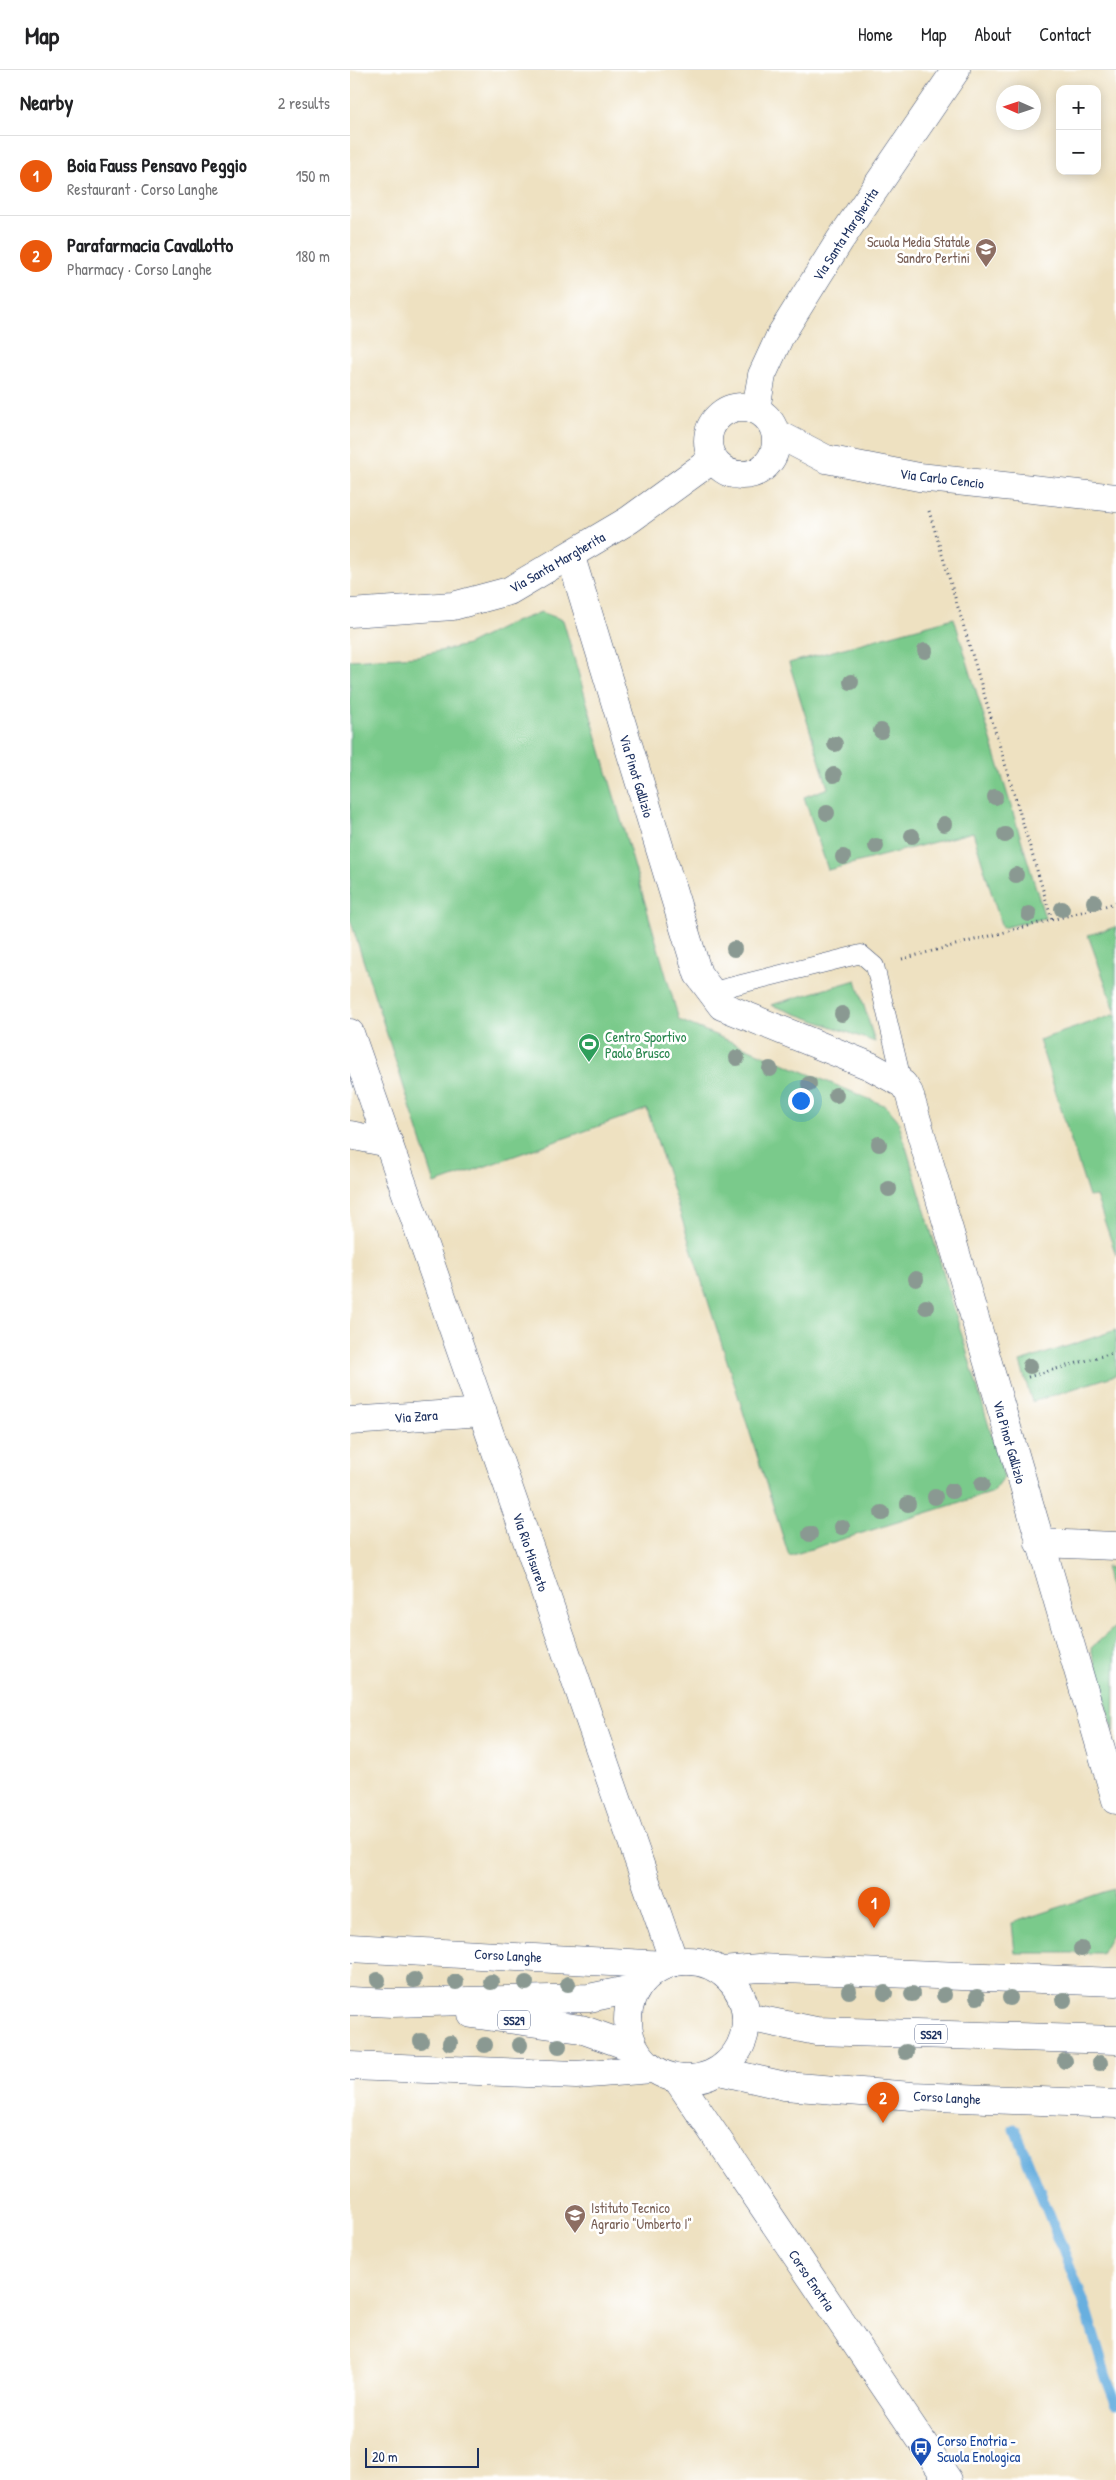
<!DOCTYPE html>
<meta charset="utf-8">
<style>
:root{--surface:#fff;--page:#f6f6f6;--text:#202124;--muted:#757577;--line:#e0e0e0;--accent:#ea580c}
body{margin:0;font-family:"Patrick Hand",sans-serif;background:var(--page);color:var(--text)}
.controls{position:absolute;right:15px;top:15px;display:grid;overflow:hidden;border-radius:10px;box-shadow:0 2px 12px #0003}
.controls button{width:45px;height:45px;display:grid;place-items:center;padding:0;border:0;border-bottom:1px solid var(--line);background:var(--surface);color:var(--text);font:25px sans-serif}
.compass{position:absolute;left:646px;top:15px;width:45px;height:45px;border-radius:50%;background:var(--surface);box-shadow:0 2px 12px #0003;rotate:273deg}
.scale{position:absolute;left:15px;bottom:12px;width:114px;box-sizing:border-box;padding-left:5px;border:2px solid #1b2f5e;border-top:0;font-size:14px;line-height:18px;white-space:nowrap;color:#1b2f5e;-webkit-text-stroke:4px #fff;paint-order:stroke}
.you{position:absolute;left:450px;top:1030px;width:18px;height:18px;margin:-12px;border:4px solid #fff;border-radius:50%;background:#1a73e8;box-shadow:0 0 0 8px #1a73e833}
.badge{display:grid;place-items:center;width:32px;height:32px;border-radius:50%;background:var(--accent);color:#fff;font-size:16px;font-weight:700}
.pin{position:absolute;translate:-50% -41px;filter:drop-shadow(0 1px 2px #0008)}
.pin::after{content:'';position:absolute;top:26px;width:18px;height:15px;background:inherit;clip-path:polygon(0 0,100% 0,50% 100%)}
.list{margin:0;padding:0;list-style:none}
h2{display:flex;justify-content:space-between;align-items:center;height:65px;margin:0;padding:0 20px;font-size:21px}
h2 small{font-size:16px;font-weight:400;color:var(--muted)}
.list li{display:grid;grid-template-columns:32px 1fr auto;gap:15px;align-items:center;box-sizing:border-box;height:80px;padding:0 20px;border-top:1px solid var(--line)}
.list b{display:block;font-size:19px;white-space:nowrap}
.list p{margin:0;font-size:16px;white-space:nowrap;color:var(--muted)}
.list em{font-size:16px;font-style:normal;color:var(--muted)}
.map{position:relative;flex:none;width:766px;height:2410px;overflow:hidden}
header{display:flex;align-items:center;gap:30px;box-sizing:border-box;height:70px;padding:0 25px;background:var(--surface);border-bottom:1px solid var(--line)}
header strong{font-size:24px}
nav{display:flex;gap:28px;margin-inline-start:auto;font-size:18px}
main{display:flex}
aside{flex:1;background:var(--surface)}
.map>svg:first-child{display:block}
</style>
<header>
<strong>Map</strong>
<nav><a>Home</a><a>Map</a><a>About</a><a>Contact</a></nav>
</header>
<main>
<aside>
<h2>Nearby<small>2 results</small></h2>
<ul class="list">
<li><span class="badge">1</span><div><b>Boia Fauss Pensavo Peggio</b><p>Restaurant · Corso Langhe</p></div><em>150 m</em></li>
<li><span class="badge">2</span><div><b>Parafarmacia Cavallotto</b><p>Pharmacy · Corso Langhe</p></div><em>180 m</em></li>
</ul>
</aside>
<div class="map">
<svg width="766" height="2410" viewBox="0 0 766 2410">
<rect width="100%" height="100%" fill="#fff"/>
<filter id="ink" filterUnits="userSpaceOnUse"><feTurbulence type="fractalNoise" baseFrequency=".02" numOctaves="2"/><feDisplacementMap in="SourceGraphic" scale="10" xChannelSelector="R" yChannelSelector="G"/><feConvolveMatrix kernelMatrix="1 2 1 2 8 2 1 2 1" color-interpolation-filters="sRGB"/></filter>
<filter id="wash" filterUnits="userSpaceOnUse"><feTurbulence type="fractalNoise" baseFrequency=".0096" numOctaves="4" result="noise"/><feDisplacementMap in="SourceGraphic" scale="20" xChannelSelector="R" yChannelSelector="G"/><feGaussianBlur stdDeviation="1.12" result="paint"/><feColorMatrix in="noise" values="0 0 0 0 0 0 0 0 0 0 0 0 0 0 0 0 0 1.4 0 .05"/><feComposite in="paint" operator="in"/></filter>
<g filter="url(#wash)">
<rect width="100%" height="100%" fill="#eee1c1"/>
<g fill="#7aca8b" stroke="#4a7c74">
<path d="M191,542L213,550L329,950L536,1036L548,1050L654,1407L643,1422L439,1486L297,1039L85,1114L0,849V590L67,586L117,575L157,555Z"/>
<path d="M604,548L695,848L652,858L623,762L478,800L454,727L478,718L439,593Z"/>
<path d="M766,857V943L738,865Z"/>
<path d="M506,910L525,972L421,935Z"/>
<path d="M766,944V1185L746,1126L739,1127L689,970Z"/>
<path d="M766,1260V1305L682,1332L670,1292Z"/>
<path d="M755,1497L766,1498V1556L757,1504Z"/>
<path d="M766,1556L764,1662L741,1578Z"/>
<path d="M764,1819L766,1857L751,1883H665L662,1853Z"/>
</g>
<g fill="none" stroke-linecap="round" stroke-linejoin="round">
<path stroke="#68afdf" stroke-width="11" d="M665,2059L733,2230L756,2307L766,2333"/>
</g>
</g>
<g filter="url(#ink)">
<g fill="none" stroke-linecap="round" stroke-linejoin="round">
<g stroke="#3b4a6d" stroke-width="19">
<path id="service" d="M359,922L511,884L525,896L553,1014"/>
</g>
<g stroke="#3b4a6d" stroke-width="29">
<g id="minor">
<circle cx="392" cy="371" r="34"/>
<path d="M406,339L412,305L430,266L490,170L606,0"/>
<path d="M426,363L476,389L569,407L766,428"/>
<path d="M221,487L348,904L372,936L520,996L553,1014L559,1023L766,1730"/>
<path d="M0,543L103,536L159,521L279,450L363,389"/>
<path d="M0,963L324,1892"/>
<path d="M0,1065L39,1073"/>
<path d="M0,1351L133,1342"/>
<path d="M689,1473L766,1476"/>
<path d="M0,1878L316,1895"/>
<path d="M372,1901L409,1898L766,1912"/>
<path d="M0,1996L226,2005L302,1999"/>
<path d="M370,2001L435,2016L562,2026L766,2034"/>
</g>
</g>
<g stroke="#3b4a6d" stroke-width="29">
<path id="secondary" d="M327,2009L598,2410"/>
</g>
<g stroke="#3b4a6d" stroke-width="29">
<g id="primary">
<circle cx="337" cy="1950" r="59"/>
<path d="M0,1931L42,1933L239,1928L287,1918"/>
<path d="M122,1944L231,1959L284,1978"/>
<path d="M397,1947L466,1961L766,1970"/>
</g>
</g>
<g stroke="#3b4a6d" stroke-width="3" stroke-dasharray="1 4" stroke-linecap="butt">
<path d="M579,441L702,850"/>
<path d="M552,889L766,833"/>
<path d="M678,1307L766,1282"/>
</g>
<use href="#service" stroke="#fff" stroke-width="18"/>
<use href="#minor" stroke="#fff" stroke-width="28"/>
<use href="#secondary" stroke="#fff" stroke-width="28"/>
<use href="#primary" stroke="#fff" stroke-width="28"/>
</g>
<g fill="#8a9992">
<circle cx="575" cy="581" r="8"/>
<circle cx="501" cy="612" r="8"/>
<circle cx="531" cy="661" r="8"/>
<circle cx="485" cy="674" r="8"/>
<circle cx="484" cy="705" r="8"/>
<circle cx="645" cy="727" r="8"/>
<circle cx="477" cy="743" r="8"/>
<circle cx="594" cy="754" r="8"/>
<circle cx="655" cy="765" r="8"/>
<circle cx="562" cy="766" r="8"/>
<circle cx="526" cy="776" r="8"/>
<circle cx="493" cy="787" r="8"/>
<circle cx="666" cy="805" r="8"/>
<circle cx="744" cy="832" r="8"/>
<circle cx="712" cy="839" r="8"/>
<circle cx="679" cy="844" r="8"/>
<circle cx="384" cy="879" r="8"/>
<circle cx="492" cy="944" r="8"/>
<circle cx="387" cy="988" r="8"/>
<circle cx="420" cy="999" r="8"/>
<circle cx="459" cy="1014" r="8"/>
<circle cx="486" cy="1025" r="8"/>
<circle cx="529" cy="1074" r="8"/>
<circle cx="539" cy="1119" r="8"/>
<circle cx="566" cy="1209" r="8"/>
<circle cx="576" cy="1237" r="8"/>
<circle cx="680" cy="1296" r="8"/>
<circle cx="632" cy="1414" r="8"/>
<circle cx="602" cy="1421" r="8"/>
<circle cx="585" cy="1427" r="8"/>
<circle cx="558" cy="1434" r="8"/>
<circle cx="532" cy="1443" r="8"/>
<circle cx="492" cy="1457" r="8"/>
<circle cx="460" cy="1464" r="8"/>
<circle cx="731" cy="1879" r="8"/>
<circle cx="28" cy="1910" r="8"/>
<circle cx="64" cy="1910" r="8"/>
<circle cx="106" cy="1912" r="8"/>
<circle cx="141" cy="1912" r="8"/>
<circle cx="176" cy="1913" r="8"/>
<circle cx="218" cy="1914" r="8"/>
<circle cx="499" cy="1921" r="8"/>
<circle cx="535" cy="1923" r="8"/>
<circle cx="562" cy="1924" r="8"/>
<circle cx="594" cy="1925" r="8"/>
<circle cx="627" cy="1927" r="8"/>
<circle cx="660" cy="1928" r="8"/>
<circle cx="714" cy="1930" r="8"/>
<circle cx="71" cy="1971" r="8"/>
<circle cx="100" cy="1973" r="8"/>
<circle cx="135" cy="1975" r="8"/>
<circle cx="170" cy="1975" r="8"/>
<circle cx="209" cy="1976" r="8"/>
<circle cx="556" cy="1982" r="8"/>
<circle cx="715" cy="1991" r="8"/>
<circle cx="750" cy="1993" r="8"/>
</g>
</g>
<defs>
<g id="school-pin" transform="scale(1.125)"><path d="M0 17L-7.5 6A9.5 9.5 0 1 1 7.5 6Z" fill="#8d6e63" stroke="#fff"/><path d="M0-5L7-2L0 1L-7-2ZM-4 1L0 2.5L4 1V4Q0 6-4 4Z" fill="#fff"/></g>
<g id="stadium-pin" transform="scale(1.125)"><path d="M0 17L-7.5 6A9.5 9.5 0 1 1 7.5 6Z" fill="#2e9e5b" stroke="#fff"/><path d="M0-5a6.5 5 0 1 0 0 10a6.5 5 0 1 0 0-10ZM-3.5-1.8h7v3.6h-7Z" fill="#fff"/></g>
<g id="bus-pin" transform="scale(1.125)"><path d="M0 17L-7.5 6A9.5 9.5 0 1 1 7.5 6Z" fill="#1a4fb4" stroke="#fff"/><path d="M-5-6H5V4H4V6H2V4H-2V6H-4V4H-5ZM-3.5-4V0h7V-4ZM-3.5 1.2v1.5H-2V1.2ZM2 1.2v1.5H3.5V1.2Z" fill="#fff"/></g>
</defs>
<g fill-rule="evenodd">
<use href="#school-pin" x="636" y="179"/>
<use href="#stadium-pin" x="239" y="974"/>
<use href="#school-pin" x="225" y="2145"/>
<use href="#bus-pin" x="571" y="2378"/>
</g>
<g text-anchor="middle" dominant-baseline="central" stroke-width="5" stroke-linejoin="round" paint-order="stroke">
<g fill="#fff" stroke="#5f6d8e" stroke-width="1">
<rect x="148" y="1940.5" width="32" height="19" rx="4"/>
<rect x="565" y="1954.5" width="32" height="19" rx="4"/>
</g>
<g font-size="12" font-weight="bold" fill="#1b2f5e">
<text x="164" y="1950">SS29</text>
<text x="581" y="1964">SS29</text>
</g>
<g font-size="14" fill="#1b2f5e" stroke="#fff">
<text transform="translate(495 164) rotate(-57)">Via Santa Margherita</text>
<text transform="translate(592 408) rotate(7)">Via Carlo Cencio</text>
<text transform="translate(207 492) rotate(-30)">Via Santa Margherita</text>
<text transform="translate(287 706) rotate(73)">Via Pinot Gallizio</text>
<text transform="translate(66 1346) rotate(-4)">Via Zara</text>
<text transform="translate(660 1372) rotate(74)">Via Pinot Gallizio</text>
<text transform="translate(181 1482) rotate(71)">Via Rio Misureto</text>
<text transform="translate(158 1885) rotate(3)">Corso Langhe</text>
<text transform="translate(597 2027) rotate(3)">Corso Langhe</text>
<text transform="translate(462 2210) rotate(56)">Corso Enotria</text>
</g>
<g font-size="14" fill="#785e54" stroke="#fff" text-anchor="end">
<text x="620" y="171">Scuola Media Statale<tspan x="620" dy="16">Sandro Pertini</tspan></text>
<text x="241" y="2137" text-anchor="start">Istituto Tecnico<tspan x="241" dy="16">Agrario "Umberto I"</tspan></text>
</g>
<g font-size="14" fill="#27864d" stroke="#fff" text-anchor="start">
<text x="255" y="966">Centro Sportivo<tspan x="255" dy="16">Paolo Brusco</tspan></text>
</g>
<g font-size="14" fill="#164399" stroke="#fff" text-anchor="start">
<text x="587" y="2370">Corso Enotria -<tspan x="587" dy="16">Scuola Enologica</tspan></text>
</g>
</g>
</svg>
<div class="controls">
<button>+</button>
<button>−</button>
</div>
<svg class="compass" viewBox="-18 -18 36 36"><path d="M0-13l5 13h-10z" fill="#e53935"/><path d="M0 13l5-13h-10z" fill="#757577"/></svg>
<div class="scale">20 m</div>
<div class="you"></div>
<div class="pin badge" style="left:524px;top:1858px">1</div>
<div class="pin badge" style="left:533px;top:2053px">2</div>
</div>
</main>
